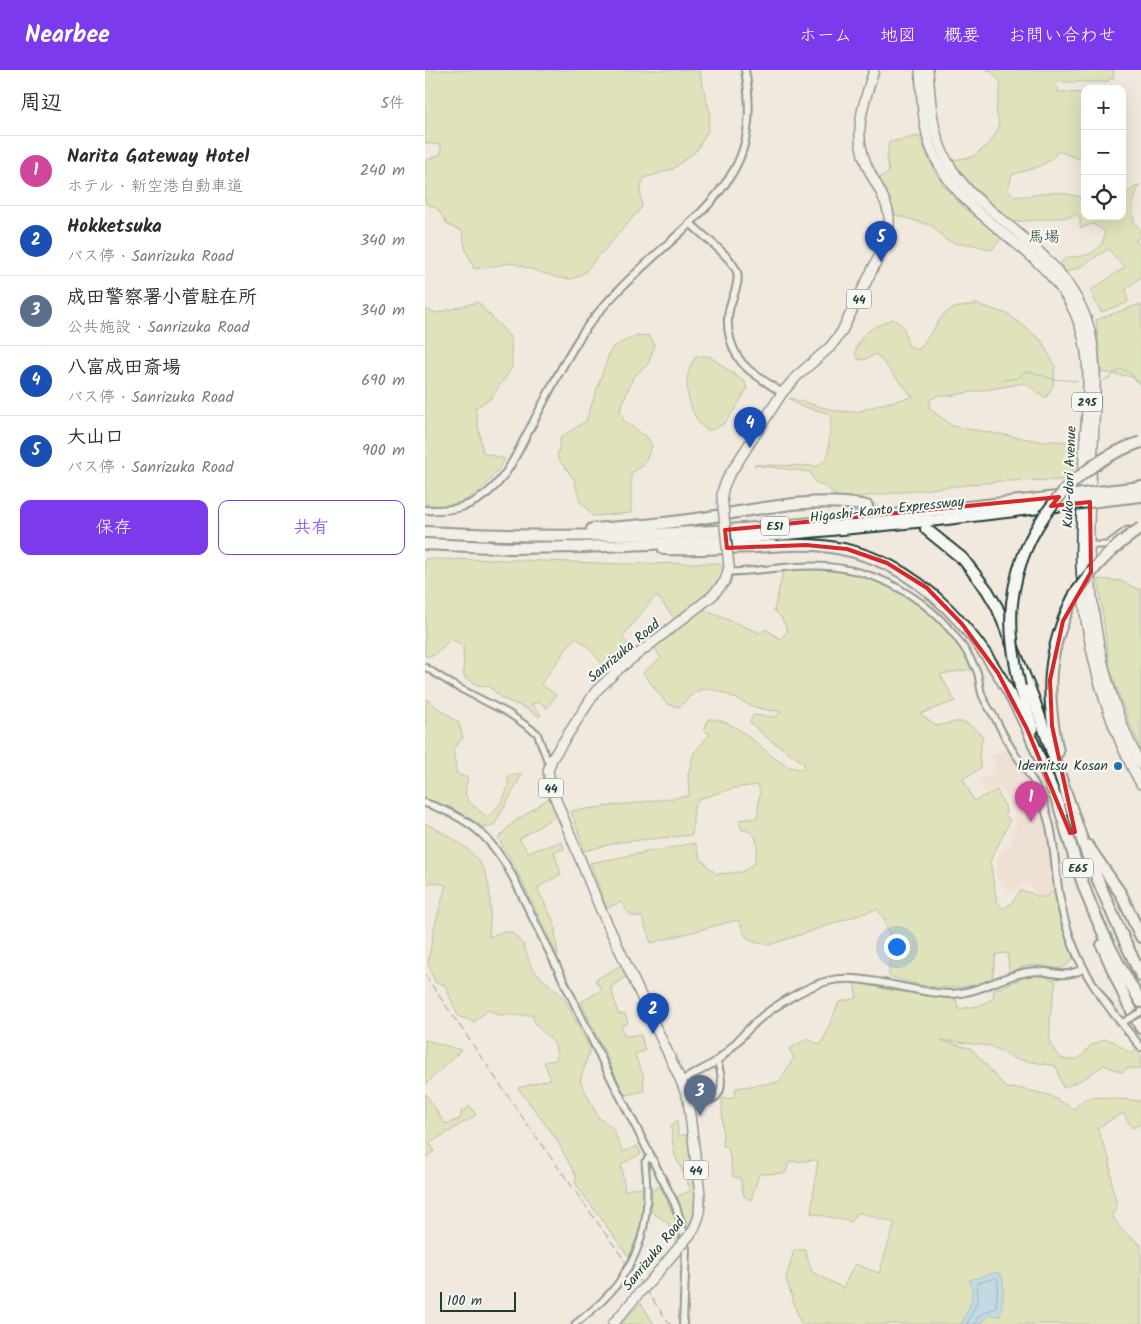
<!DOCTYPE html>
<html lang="ja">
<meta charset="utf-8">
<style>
:root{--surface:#fff;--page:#f2f2f3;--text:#2b2b33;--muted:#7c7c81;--line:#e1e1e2;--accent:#7c3aed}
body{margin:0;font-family:Kalam,"Klee One",sans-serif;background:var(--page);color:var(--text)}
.controls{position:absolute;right:15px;top:15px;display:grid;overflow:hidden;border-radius:10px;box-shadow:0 5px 20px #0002}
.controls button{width:45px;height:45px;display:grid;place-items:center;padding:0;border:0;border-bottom:1px solid var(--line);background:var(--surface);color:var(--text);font:25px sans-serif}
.scale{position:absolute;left:15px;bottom:12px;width:76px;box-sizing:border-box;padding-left:5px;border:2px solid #1f3d34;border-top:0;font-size:14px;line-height:18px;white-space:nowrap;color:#1f3d34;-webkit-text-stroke:4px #f6f6f2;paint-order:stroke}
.you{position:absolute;left:471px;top:876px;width:18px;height:18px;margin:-12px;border:4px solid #fff;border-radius:50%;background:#1a73e8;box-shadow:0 0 0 8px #1a73e833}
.badge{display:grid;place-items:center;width:32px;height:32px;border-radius:50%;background:var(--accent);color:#fff;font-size:16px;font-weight:700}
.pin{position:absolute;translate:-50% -41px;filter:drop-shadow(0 1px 2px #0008)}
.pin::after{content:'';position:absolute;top:26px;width:18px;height:15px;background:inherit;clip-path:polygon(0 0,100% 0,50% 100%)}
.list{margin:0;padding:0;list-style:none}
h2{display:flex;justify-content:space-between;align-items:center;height:65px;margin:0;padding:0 20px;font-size:21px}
h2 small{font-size:16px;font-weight:400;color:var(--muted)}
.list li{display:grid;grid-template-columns:32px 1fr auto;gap:15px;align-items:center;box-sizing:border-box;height:70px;padding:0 20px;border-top:1px solid var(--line)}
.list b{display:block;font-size:19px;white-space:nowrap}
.list p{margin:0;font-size:16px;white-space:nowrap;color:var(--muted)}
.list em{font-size:16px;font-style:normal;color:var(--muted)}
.actions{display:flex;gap:10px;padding:15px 20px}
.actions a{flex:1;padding:11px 0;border:1px solid var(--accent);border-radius:10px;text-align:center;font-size:18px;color:var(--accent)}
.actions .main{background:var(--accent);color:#fff}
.icon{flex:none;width:28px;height:28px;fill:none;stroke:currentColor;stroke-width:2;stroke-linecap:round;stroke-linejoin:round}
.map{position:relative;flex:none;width:716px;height:1254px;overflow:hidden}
header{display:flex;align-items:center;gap:30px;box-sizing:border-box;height:70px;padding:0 25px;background:var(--accent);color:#fff}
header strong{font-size:24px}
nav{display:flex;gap:28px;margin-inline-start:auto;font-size:18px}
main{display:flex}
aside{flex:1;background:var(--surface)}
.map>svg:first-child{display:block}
</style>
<header>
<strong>Nearbee</strong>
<nav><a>ホーム</a><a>地図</a><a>概要</a><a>お問い合わせ</a></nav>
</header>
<main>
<aside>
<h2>周辺<small>5件</small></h2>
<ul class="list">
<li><span class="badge" style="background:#d1479c">1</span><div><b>Narita Gateway Hotel</b><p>ホテル · 新空港自動車道</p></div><em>240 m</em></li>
<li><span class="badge" style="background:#1a4fb4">2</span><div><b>Hokketsuka</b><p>バス停 · Sanrizuka Road</p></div><em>340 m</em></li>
<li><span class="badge" style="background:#5c6f8a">3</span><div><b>成田警察署小菅駐在所</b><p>公共施設 · Sanrizuka Road</p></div><em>340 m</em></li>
<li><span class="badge" style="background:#1a4fb4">4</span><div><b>八富成田斎場</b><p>バス停 · Sanrizuka Road</p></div><em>690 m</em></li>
<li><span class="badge" style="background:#1a4fb4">5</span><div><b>大山口</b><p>バス停 · Sanrizuka Road</p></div><em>900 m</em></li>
</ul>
<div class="actions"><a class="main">保存</a><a>共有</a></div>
</aside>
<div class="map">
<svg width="716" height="1254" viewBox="0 0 716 1254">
<rect width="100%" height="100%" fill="#f1e8de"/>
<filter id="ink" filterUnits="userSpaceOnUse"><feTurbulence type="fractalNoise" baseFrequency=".02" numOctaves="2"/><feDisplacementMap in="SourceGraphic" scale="10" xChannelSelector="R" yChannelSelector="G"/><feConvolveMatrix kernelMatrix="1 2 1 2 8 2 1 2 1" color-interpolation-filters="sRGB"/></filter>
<g filter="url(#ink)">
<path fill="#ebd7c6" d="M585,680L607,714L613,726L622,754L630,818L620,827H615L602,812L588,821L581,819L571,806L573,785L586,773L592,750L578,721L572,716L560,723L553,711L569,702V698L571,696L566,685Z"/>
<g fill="#cbdc90" stroke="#758c62">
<path d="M0,0H274L285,43L283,60L272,80L248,99L219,108L215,118L217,137L159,203L147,209L134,208L87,193L49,199L40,177L37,161L23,155L12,138L0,133V91L16,84V75L0,73Z"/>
<path d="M562,0H689L688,8L680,12H631L633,22L660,23V91L633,81C623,97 604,99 587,105L583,120L588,126C605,128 620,121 636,123C644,124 652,126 660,128V146H697V125L714,115C710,127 705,139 709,151C711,156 716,158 716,165L710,171L716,176V209L714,208L701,219L703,232L701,233L676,242L665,221L700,197L683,179L655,197L641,202L635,193L642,187C661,187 677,184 680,162L668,154L656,158L655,155V148L651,144L645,147L587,152C564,133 544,115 528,90L547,87L564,74L572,62L574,51L571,42L576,12L566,1Z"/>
<path d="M495,66C510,116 536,138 577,167L567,180L545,174H534L521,170L508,156L471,145L454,108L464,103L462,87L464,72Z"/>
<path d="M53,232L86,268L87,298L66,328L50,338L58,383L80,389C68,408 52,430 28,434C19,436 9,435 0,434V239L12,243Z"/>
<path d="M551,234L583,244L616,270L630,296L628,316L621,328L600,313L524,326L513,325L505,330V339L527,356L620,372C632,370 641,371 652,376L651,396L642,410L577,411L415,429L400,416L390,412L385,402L329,395L394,396L403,386L406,347L402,343L375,336L364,328L411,341L432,342L457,334L488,327L451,284L439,290L433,289L430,283C436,260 448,258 468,249C483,256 478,263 484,276L494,280L518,245L529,238Z"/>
<path d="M712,235H716V317L709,307L676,302L671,250Z"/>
<path d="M212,265L224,266L230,275L223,294L208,307L195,340L199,351L222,367L227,376L218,396L206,403V443L168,446L155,431L149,409L132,387L136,367L161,351L184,284L188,277Z"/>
<path d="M271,286H284L320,312L322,319C316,328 306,348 298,354C295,356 288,360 284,360C271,359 261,326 262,314C262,304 266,294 271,286Z"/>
<path d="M0,489L94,490L197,494L288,493L295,494L299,499C294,521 269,536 252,549L249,548L233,527L230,526L197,567L210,583L189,602H184L163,577L150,567L116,614L131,625L122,638L114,632L106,634L116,645L114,647L103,639L76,628L64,616L53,615L39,607L38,575L26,569L8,586H0Z"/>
<path d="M393,498L425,501L448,508L494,532L525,560L549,599L515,604L530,631L495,644L512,656C537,650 540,648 558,667L554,684L556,698L538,709L549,731L572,720L581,739L580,745L585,751L565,791L572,832L578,839L587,833L595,821C613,821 611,835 629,821L648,887C638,907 623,894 606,895C599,896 591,900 584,902L583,883L571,884L567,910C532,922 499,918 464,906V893L468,878L459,848L452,839L344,875C336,873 324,873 320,865C316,859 318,854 312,850L226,873L217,847L206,846L196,832L182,838L165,793L270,773L276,789L291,804L317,802L329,794C333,780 336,761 317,760L314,750L332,748L335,722L333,715L309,718L274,729L269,737L267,765L194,772L160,781L146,741L264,726L263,705L269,683L285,664L279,661L283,649C312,648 337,682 360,695C365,698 373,698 379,700V693L341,667L325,652L328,645L349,647L357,641C348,641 339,640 330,637C314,632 292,615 275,620C265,623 261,632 254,637L242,634L218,603L236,588L229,577L277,539L335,563L341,559L355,569L363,561L356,547L349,540L359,499Z"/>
<path d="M673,509L696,511L712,519H716V679L702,647L685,598Z"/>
<path d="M1,629L34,653L38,668L28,679L32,704L43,708C35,731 46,733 62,747C74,739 85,721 83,706L97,704L70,754L61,758L26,738L0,729Z"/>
<path d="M124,728L132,745L94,769L103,782L137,772L139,779L129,782L136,804L112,818L129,852L133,886L90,797L73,768L88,753Z"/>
<path d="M0,753C61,786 69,796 64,867L77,862H86L98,874L107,899L139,928L165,979L155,1011L173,1047L188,1059L198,1082L212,1076L216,1084L196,1094L200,1121L211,1117L220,1120L217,1153L204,1187L150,1113L151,1106L130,1067L93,1018L126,1009L119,992L131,990C134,962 113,968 107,945H74L63,940L49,952L33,946L20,915L10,912L3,893L9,859L21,815L6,812L0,817Z"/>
<path d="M196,895L202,906L186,917L193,944H200L203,953L196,956L199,966L216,965L220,981L209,984L218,1004L219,1021L200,1025L156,932L177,920L170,910Z"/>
<path d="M613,904L631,911L625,946V974L634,987L641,990L653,989L659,984L664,977L679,969L688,971L706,984L711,980L716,986V999L704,998L696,1002L679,995L658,1009L638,1018L631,996L590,989L566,976L516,970L547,979L581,1018L598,1019L624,1025L649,1039L658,1030L668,1027L716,1031V1054L707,1058L698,1043L672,1058L685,1091L687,1117L692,1135L687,1145C696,1162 702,1164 716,1175V1254H406L402,1252L401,1254H376L361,1209L369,1180H380L387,1202L418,1218L430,1194L454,1203L470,1153L432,1142L426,1152L386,1143L393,1090L364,1092L361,1103L334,1104L326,1130L319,1126L315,1108L308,1106L303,1077L298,1076L297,1029L309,1028L311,1018L354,1012L369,988L364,979L382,969L396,975L414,932L432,928L429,912L465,920L531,929L533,939L553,936L568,929L569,920L603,906Z"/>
<path d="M0,970L36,980L0,1015Z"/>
<path d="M0,1023L20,1054L35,1049L36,1042L45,1036L51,1045L5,1073L9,1081L0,1088V1071L2,1069L0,1068Z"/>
<path d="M252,1050L253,1066L264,1065C268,1096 277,1131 262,1161L252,1127L266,1120L249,1083L246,1057Z"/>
<path d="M235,1116L251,1150L255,1166L251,1172L243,1153L227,1142V1120Z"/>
<path d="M216,1233L229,1254H196Z"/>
</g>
<path fill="#87c9e8" stroke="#5d91a0" d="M573,1202C583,1211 577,1234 575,1246L564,1245L554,1254H536C543,1238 552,1227 544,1210Z"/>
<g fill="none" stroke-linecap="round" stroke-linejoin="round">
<path stroke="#49757c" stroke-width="1" d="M542,1254L553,1229L552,1213L571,1208L573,1210L571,1238C563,1242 552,1243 550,1254"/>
<g stroke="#5d91a0" stroke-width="1">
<path d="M679,310L685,308L689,303L696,299L706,303L709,309L716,314"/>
<path d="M573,313L579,310L593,308L600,302H607L627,309L652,311"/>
</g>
<path stroke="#c7c6bc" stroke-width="10" stroke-dasharray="10 5" stroke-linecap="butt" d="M442,436L470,446"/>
<g stroke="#1f3d34" stroke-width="9">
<g id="minor">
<path d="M664,475H682L702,460L711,461"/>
<path d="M303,502C332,502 361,495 390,496C459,497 521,538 551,599C555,607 554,617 557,625C560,633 566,641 570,648C578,663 585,678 595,691C604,704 612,716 618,730"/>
<path d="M0,597L30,616L83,643L112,663L124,695"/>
<path d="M263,1033C271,1032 281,1032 288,1029C301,1023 296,1001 292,991"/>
<path d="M206,1193C223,1161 224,1127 220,1092L226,1085"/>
<path d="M150,1254C168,1240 189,1223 200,1202"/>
</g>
</g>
<g stroke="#1f3d34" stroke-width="10">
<g id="tertiary">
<path d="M265,153C277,165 307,187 312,202C315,212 308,226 305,236C299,257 306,284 323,299C334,308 346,315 357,323"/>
<path d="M0,440C28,441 48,438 69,417C84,402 93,381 103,362C121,329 140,287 162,257C189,220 225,191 258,160C277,142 296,123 309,100C326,70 326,32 320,0"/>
<path d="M618,730C620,739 623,748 625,756C630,778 630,802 634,824C645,891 674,926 716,977"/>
<path d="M0,733C46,748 68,768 90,811L181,998L250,1134L257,1155L261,1180L258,1254"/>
<path d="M256,1011C268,1004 282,998 293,990C308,978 319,962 333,950C349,936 382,916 403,911C440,902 487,924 527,924C554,923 576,906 603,902C626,898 633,911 658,899"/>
</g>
</g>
<g stroke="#1f3d34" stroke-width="12">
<g id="primary">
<path d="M297,426L298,419L303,407L357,323L372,306L405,277L416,263L460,174C476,131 442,114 436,76C431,51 442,24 449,0"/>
<path d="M264,1166L269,1159L274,1146L275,1124L263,1029L256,1011L175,838L127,720L123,701L127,689L171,621L195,598L287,526L300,511L304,497"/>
<path d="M222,1215L255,1176"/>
<path d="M188,1254L215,1222"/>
</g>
</g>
<g stroke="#1f3d34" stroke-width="12">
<g id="trunk">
<path d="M495,0C497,26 497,53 506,78C536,156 628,174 655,256C669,298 661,343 659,385C658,422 655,459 656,496C659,571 679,648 716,714"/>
<path d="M503,0C507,52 508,83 546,123C588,162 642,193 662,251C668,268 669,286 670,304C671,355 665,405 664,456C663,537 677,622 716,695"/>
</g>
</g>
<g stroke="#1f3d34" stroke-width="14">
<g id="motorway">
<path d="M672,422L716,417"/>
<path d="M672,431L716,426"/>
<path d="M167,459C202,457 236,454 271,449C327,441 386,425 442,436"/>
<path d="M501,459L538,489L562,520L572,537L608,627L663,787L691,852L716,906"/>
<path d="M0,462C96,467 192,467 288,461C409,453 529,438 650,425"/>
<path d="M0,474L86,478L158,477L287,471L513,450L649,434"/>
<path d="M239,479C269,480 299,478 330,477C352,476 375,473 398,476C498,486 563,573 602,658C613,683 623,710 634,735"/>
<path d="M595,617L608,659"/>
<path d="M633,682C620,622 622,579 650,524"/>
<path d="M632,729C642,761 650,794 662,825C676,862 695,898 716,932"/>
<path d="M663,776L696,824L716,867"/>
<path d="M677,875L702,932L716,958"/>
</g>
</g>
<use href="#minor" stroke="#f6f6f2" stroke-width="5"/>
<use href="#tertiary" stroke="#f6f6f2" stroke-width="6"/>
<use href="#primary" stroke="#f6f6f2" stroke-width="9"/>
<use href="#trunk" stroke="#f6f6f2" stroke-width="9"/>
<use href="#motorway" stroke="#f6f6f2" stroke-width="10"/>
<path stroke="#1f3d34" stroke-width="1" stroke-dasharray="8 4" stroke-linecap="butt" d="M0,905L98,1048L245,1254"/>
<g stroke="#1f3d34" stroke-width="9" stroke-linecap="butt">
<g id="minor-bridge">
<path d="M700,951L716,942"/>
<path d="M200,1202L206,1193"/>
</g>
</g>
<g stroke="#1f3d34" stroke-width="12" stroke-linecap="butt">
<g id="primary-bridge">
<path d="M297,426L304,497"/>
<path d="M255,1176L264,1166"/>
<path d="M215,1222L222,1215"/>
</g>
</g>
<g stroke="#1f3d34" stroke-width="14" stroke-linecap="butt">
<g id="motorway-bridge">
<path d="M650,425L672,422"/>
<path d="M649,434L672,431"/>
<path d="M650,524C669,497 688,476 716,458"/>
<path d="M595,617C589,589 584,561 587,533C595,460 646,395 716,372"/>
</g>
</g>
<use href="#minor-bridge" stroke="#f6f6f2" stroke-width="5"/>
<use href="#primary-bridge" stroke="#f6f6f2" stroke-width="9"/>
<use href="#motorway-bridge" stroke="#f6f6f2" stroke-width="10"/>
</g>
</g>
<path d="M0 0H716V1254H0ZM634,427L626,436L665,432L666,502L638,551L625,610L627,656L650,762L645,763L602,659L573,603L537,554L502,518L462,493L422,479L381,475L302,478L300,460Z" fill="#f1e8de" fill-opacity=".55" fill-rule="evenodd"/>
<path fill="none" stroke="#d62828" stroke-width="4" stroke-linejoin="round" d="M634,427L626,436L665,432L666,502L638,551L625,610L627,656L650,762L645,763L602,659L573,603L537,554L502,518L462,493L422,479L381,475L302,478L300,460Z"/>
<circle fill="#1f6fb2" stroke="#f6f6f2" stroke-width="2" cx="693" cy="696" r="5"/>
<g text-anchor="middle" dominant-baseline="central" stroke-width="4.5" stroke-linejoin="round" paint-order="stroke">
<g fill="#f6f6f2" stroke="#60746d" stroke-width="1">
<rect x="421.5" y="219.5" width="25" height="19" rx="4"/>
<rect x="647" y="322.5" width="30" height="19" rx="4"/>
<rect x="336" y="446.5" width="28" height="19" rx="4"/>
<rect x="113.5" y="708.5" width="25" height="19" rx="4"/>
<rect x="638" y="788.5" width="30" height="19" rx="4"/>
<rect x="258.5" y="1090.5" width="25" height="19" rx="4"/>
</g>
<g font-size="12" font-weight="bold" fill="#1f3d34">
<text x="434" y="229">44</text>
<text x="662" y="332">295</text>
<text x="350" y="456">E51</text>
<text x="126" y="718">44</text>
<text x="653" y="798">E65</text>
<text x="271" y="1100">44</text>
</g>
<g font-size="14" fill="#1f3d34" stroke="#f6f6f2">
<text transform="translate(645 407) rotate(-88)">Kuko-dori Avenue</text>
<text transform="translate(462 440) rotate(-6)">Higashi-Kanto Expressway</text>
<text transform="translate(199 581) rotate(-40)">Sanrizuka Road</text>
<text transform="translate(229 1184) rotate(-51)">Sanrizuka Road</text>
</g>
<g font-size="14" fill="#1f3d34" stroke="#f6f6f2" text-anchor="end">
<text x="683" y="696">Idemitsu Kosan</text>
</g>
<g font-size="16" fill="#1f3d34" stroke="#f6f6f2">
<text x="619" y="167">馬場</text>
</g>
</g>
</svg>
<div class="controls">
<button>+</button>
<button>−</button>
<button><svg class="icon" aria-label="locate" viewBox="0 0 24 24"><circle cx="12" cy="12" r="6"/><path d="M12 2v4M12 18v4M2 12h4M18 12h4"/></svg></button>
</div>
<div class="scale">100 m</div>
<div class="you"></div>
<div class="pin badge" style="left:606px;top:752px;background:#d1479c">1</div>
<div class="pin badge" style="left:228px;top:964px;background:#1a4fb4">2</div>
<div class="pin badge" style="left:275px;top:1046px;background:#5c6f8a">3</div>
<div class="pin badge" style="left:325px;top:378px;background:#1a4fb4">4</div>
<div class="pin badge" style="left:456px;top:192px;background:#1a4fb4">5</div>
</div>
</main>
